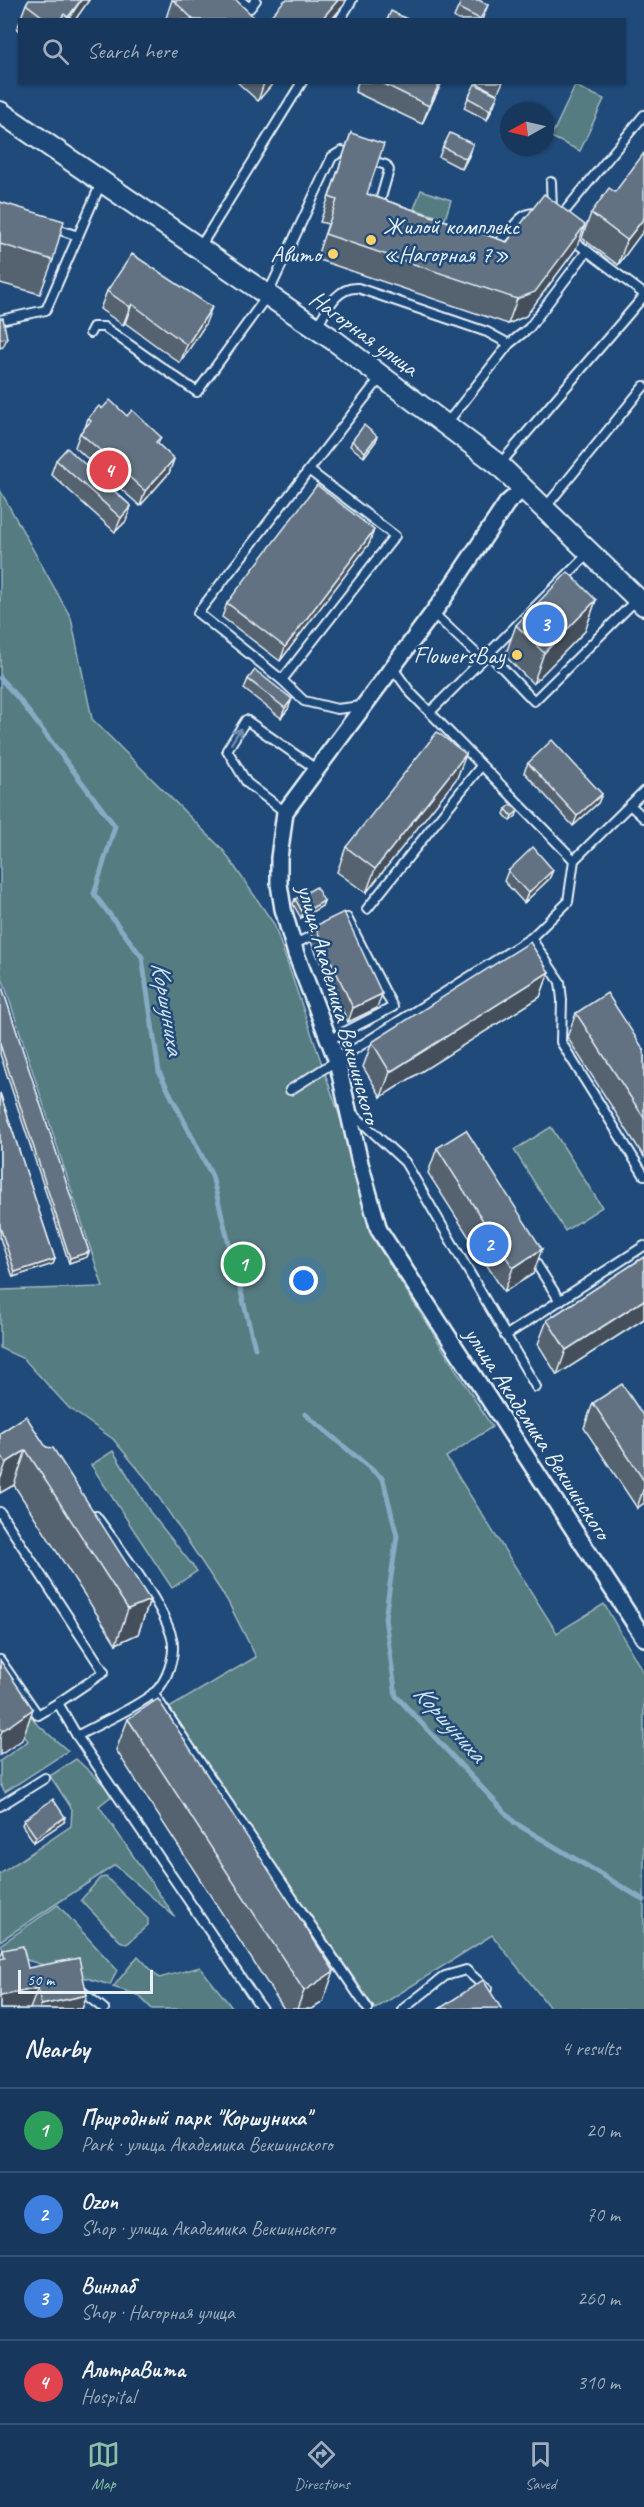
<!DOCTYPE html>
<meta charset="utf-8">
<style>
:root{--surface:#17385c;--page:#244365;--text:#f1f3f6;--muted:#9eacbb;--line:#365272;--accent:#8abfa5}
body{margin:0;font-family:Caveat,sans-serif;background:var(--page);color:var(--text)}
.compass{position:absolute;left:500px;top:102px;width:54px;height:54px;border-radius:50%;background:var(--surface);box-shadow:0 2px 4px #0004;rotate:262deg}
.scale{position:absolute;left:18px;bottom:15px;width:135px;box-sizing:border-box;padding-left:6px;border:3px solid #e8f1f8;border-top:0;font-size:16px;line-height:21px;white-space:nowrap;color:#e8f1f8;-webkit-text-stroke:4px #1f4a7a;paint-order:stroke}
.you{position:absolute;left:304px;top:1281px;width:21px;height:21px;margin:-15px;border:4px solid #fff;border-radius:50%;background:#1a73e8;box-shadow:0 0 0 9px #1a73e833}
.badge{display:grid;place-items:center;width:39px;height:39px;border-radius:50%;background:var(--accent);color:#fff;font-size:20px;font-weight:700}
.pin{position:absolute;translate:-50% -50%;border:3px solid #fff;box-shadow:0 2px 6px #0006}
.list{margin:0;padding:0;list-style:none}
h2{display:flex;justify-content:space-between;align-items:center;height:78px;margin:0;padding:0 24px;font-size:26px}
h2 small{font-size:20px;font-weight:400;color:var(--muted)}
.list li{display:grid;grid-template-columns:39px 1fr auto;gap:18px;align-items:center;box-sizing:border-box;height:84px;padding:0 24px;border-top:2px solid var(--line)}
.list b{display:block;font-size:22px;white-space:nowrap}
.list p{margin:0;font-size:20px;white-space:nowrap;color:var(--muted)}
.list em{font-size:20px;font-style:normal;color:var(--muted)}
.icon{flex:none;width:33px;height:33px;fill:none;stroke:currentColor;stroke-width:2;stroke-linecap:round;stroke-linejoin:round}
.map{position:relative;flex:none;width:644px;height:2009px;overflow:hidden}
.search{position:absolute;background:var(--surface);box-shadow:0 2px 4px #0004;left:18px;right:18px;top:18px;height:66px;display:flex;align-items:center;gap:15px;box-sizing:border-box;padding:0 21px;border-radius:0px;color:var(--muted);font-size:22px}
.sheet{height:414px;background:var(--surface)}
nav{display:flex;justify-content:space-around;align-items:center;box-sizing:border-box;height:84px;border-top:2px solid var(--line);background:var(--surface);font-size:16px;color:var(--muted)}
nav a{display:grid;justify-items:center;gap:3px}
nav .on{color:var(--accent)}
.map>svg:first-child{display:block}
</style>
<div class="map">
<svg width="644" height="2009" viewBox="0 0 644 2009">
<rect width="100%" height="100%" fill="#1f4a7a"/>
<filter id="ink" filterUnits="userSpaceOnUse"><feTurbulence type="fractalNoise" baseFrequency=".0167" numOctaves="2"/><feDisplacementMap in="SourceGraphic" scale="12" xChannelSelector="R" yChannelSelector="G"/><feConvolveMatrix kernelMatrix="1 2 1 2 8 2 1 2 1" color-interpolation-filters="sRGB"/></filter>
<g filter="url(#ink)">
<g fill="#547b81" stroke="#9eb6bc" stroke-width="1.5">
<path d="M575,86L604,99L580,151L551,137Z"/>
<path d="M421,190L451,200L445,219L414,209Z"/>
<path d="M0,490L71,618L92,719L223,850L274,924L341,1120L375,1241L492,1427L446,1457L557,1633L604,1604L644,1674V2009H551L492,1935L375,2009L169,1708L256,1657L227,1600L148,1481L113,1439L69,1408L24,1359L0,1348V1290L103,1287L0,971Z"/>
<path d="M551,1127L602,1207L565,1231L514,1150Z"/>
<path d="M113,1451L150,1512L197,1571L172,1588L91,1465Z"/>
<path d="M0,1669L36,1723L68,1751L5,1792L0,1784V1761L28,1741L0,1700Z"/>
<path d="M76,1759L114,1794L99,1806L175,1917L115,1865L0,1941V1874L71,1826L72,1809L50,1776Z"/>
<path d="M106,1877L148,1919V1925L127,1944L120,1941L81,1900L100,1878Z"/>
<path d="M58,1905L117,1970L110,1985L7,1954L0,1945Z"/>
<path d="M138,1956L159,1978L200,1967L233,2009H152L138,1995L113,1987Z"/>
</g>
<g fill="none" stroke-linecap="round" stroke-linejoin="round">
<g stroke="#86abc3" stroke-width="5">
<path d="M0,678L19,699L115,826L94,894L142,957L159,1072L212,1176L255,1348"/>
<path d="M305,1414L383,1479L397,1536L385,1618L396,1696L515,1823L644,1900"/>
</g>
<g stroke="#e8f1f8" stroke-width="12">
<g id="service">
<path d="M240,0L250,8L256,0"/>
<path d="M340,20L352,0"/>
<path d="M369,160L386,165L389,170L378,208"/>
<path d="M551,182L552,210"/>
<path d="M561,216L644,115"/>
<path d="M54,228L78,236"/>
<path d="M570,238L644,294"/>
<path d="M495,245C510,237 519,208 538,214"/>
<path d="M200,247L302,82"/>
<path d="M0,320L46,310L101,183"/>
<path d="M316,328C326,312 336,286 358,288L487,332L509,344"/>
<path d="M90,333L93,327H104L197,392L267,296L332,157L342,151L352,154"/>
<path d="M447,423L509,344L529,328L587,251"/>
<path d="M500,464L644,296"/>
<path d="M545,508L644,386"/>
<path d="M433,613L482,659"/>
<path d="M488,653L534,701L637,599"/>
<path d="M392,667L411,693L574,860"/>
<path d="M282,680L395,536L310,471"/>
<path d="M362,706L337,709L304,701L282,680L198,613L381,377"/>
<path d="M430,712L590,552"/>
<path d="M630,805L644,818"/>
<path d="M285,812L247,783L227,750L246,720L316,769"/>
<path d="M367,909L481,766"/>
<path d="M531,938L568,902L574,860L644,791"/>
<path d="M293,945L321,931"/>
<path d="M329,1040L393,1007L347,918L340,922"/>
<path d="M290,1090L531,938L560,982L562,1000L561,1042L644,1175"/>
<path d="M351,1112L405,1162L536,1387"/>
<path d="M532,1257L560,1301"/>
<path d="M505,1336L644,1246"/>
<path d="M0,1512L104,1672L58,1703"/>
<path d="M0,1660L38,1715L58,1703L77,1736L262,2009"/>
<path d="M153,1693L368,2009"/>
<path d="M77,1736C102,1722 132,1710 154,1693C167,1682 176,1655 172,1638C162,1601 119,1548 96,1516"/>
<path d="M0,1806L45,1778"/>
<path d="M80,1990L104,2009"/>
<path d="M403,2009L445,1976L466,1970L487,1989"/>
</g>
</g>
<g stroke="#e8f1f8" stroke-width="20">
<path id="minor" d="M524,488L507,503L441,602L285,812L279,858V884L283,909L296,954L337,1061L360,1163L379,1230L644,1638"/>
</g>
<g stroke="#e8f1f8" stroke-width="24">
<path id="tertiary" d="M0,112L335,341L499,465L644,605"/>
</g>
<use href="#service" stroke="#1f4a7a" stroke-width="8"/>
<use href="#minor" stroke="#1f4a7a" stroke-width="15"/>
<use href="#tertiary" stroke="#1f4a7a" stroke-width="20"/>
</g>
<g fill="#546270" stroke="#e8f1f8" stroke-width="1.5">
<path d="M89,0L75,20H20L26,4Z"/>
<path d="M172,0L257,20H168L166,18Z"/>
<path d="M488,5L482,20H458L454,17L458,8Z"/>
<path d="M20,21V31L17,29Z"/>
<path d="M237,82H274L258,101Z"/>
<path d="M358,82H442L422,124L355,92Z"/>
<path d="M475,82H503L497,94Z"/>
<path d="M468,98L494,105L487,120L464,108Z"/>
<path d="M351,133L367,194L507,242L576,249L526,316L508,324L316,259L328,224L320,222Z"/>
<path d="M473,144L470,154L462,169L439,157L443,147Z"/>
<path d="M615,192L644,230L618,265L582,238L591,213Z"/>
<path d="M0,202L53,260L40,294L0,283Z"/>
<path d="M107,291L205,325L180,363L125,323L123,325L100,309Z"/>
<path d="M102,409L127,416L161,437L158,444L174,459L169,473L140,506L103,473L99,477L131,506L126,521L115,532L51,474L56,460L88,467L92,463L75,447L80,433L85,428L88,418Z"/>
<path d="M352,441H376L364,457L350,446Z"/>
<path d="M369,544L280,661L222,617L227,603Z"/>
<path d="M596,600L585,631L533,684L505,656L516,625Z"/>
<path d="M248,679L288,709L281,718L244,689Z"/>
<path d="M466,754L457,778L366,893L337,872L346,847Z"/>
<path d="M528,763L602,794L598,803L573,826L524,772Z"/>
<path d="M506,809L516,816L510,821L504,814Z"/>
<path d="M553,870L549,879L524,903L504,881L508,871Z"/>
<path d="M295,899L324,901L322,906L301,918L293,904Z"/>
<path d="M315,926L377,1008L348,1022L310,940Z"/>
<path d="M549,972L540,997L381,1097L363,1067L372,1042Z"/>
<path d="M0,981L89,1252L87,1257L69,1263L0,1054Z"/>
<path d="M576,1013L644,1050V1157L567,1037Z"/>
<path d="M0,1093L55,1259L53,1264L13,1277L0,1238Z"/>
<path d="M437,1148L533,1274L504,1292L428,1173Z"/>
<path d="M644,1257V1319L557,1375L538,1344L547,1320Z"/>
<path d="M593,1403L644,1417V1503L637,1508L584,1428Z"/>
<path d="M0,1433L46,1447L150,1600L138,1634L116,1644L14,1485L0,1493Z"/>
<path d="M128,1719L323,2002L312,2009H284L116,1750Z"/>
<path d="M24,1820L64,1822L34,1842L22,1825Z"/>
<path d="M3,1950L28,1968L87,1995L82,2009H0V1957Z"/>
</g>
<g fill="#45505b" stroke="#e8f1f8" stroke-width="1.5">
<path d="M81,0H89L75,20H68Z"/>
<path d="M338,0H346L344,5L331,20H321Z"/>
<path d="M274,82L258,101L264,83Z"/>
<path d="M440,82H442L422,124L429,106Z"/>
<path d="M498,95L494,105L487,120L490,110Z"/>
<path d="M473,144L470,154L462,169L466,159Z"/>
<path d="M644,218V230L618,265L627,240Z"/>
<path d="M585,225L576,249L526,316L508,324L517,299Z"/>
<path d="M132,304L125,323L123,325L130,307Z"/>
<path d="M212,307L205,325L180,363L187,345Z"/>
<path d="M7,338L3,347L0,348V339Z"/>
<path d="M377,436L376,441L364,457L365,452Z"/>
<path d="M109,459L103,473L90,488L95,474Z"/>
<path d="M174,459L169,473L140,506L145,491Z"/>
<path d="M131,506L126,521L115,532L121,518Z"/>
<path d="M374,530L369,544L280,661L285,647Z"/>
<path d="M596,600L585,631L533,684L544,653Z"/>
<path d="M292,699L288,709L281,718L285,708Z"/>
<path d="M466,754L457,778L366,893L375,869Z"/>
<path d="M602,794L598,803L573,826L577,816Z"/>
<path d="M518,811L516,816L510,821L512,816Z"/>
<path d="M553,870L549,879L524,903L528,893Z"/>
<path d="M324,901L322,906L301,918L303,913Z"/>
<path d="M549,972L540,997L381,1097L390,1072Z"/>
<path d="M382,994L377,1008L348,1022L353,1008Z"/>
<path d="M542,1249L533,1274L504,1292L513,1268Z"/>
<path d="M89,1252L87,1257L69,1263L70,1258Z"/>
<path d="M55,1259L53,1264L13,1277L15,1272Z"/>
<path d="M644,1300V1319L557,1375L566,1350Z"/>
<path d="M26,1450L14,1485L0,1493V1480L6,1463Z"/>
<path d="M644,1487V1503L637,1508Z"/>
<path d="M150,1600L138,1634L116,1644L128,1609Z"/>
<path d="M33,1709L22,1740L0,1755V1737L2,1731Z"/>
<path d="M65,1817L64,1822L34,1842L36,1837Z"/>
<path d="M334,1971L323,2002L312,2009H297L304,1991Z"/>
<path d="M38,1988L30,2009H0V1996Z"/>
<path d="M87,1995L82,2009H40L41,2005Z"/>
</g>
<g fill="#627282" stroke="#e8f1f8" stroke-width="1.5">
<path d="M29,0H81L68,17L64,14L60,20H47L26,4Z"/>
<path d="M173,0H236L257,20H194Z"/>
<path d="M285,0H338L321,20H267Z"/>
<path d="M462,0H479L488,5L480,19L458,8Z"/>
<path d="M391,11L409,20H387Z"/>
<path d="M380,82H440L429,106Z"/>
<path d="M475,84L498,95L490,110L468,98Z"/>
<path d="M351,133L384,144L367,194L507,242L544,194L585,225L535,292L517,299L325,234L337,200L329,197Z"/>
<path d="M450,133L473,144L466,159L443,147Z"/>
<path d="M644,153V218L627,240L591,213L609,188L615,192Z"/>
<path d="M0,202L64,221L53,260L0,244Z"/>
<path d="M132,254L212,307L187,345L132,304L130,307L107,291Z"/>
<path d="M0,318H3L7,338L0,339Z"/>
<path d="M110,400L127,416L132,410L161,437L156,442L174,459L145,491L109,459L95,474L131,506L121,518L56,460L67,448L88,467L102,452L80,433L91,421L88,418L99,406L102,409Z"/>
<path d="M364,425L377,436L365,452L352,441Z"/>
<path d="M317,485L374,530L285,647L227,603Z"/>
<path d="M568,572L596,600L544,653L516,625Z"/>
<path d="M255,670L292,699L285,708L248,679Z"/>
<path d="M437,732L466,754L375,869L346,847Z"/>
<path d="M552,740L602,794L577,816L528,763Z"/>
<path d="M512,804L518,811L512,816L506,809Z"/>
<path d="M533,847L553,870L528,893L508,871Z"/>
<path d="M316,887L324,901L303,913L295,899Z"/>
<path d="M344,912L382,994L353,1008L315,926Z"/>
<path d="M530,942L549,972L390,1072L372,1042Z"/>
<path d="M0,981L89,1252L70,1258L0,1044Z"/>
<path d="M607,993L644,1050V1118L576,1013Z"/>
<path d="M0,1093L55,1259L15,1272L0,1227Z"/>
<path d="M466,1130L542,1249L513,1268L437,1148Z"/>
<path d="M644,1257V1300L566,1350L547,1320Z"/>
<path d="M622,1384L644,1417V1481L593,1403Z"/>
<path d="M26,1416L46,1447L53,1448L150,1600L128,1609L26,1450L6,1463L0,1453V1433Z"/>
<path d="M0,1660L33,1709L2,1731L0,1727Z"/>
<path d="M158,1699L334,1971L304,1991L128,1719Z"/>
<path d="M53,1799L65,1817L36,1837L24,1820Z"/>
<path d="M23,1946L28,1968L79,1958L87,1995L41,2005L38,1988L0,1996V1959L5,1958L3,1950Z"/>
<path d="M483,1980L501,2008L439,2009Z"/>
</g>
<defs><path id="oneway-shaft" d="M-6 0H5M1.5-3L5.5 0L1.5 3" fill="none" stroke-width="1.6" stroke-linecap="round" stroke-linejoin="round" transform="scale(1.5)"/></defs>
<use stroke="#6f8dac" href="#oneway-shaft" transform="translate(236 736) rotate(-58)"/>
</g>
<g fill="#ffd166" stroke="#1f4a7a" stroke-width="2">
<circle cx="371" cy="240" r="6"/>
<circle cx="333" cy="254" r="6"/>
<circle cx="517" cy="655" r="6"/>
</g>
<g text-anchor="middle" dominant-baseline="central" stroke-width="5" stroke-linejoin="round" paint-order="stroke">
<g font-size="24" fill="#e8f1f8" stroke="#1f4a7a" text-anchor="end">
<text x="383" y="226" text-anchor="start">Жилой комплекс<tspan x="383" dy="28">«Нагорная 7»</tspan></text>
<text x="321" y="254">Авито</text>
<text x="505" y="655">FlowersBay</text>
</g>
<g font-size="24" fill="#e8f1f8" stroke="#1f4a7a">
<text transform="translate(364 333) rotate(36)">Нагорная улица</text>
<text transform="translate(339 1004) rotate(74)">улица Академика Векшинского</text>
<text transform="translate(538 1433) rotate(57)">улица Академика Векшинского</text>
</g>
<g font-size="26" font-style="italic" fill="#d0e0eb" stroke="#1f4a7a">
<text transform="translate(168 1008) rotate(80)">Коршуниха</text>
<text transform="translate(450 1723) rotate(48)">Коршуниха</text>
</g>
</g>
</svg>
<svg class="compass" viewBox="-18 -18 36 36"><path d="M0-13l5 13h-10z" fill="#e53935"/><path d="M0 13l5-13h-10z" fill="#9eacbb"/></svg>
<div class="scale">50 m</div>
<div class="you"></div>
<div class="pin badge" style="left:243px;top:1264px;background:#2e9e5b">1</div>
<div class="pin badge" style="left:489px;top:1244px;background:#3f7fe0">2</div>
<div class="pin badge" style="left:545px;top:624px;background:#3f7fe0">3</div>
<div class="pin badge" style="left:109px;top:470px;background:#e0444e">4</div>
<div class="search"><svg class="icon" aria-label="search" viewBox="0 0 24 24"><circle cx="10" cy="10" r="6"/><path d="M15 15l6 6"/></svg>Search here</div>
</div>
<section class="sheet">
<h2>Nearby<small>4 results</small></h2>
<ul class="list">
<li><span class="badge" style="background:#2e9e5b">1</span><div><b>Природный парк &quot;Коршуниха&quot;</b><p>Park · улица Академика Векшинского</p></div><em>20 m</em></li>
<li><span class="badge" style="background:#3f7fe0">2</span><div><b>Ozon</b><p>Shop · улица Академика Векшинского</p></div><em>70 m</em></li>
<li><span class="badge" style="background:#3f7fe0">3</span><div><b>Винлаб</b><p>Shop · Нагорная улица</p></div><em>260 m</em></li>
<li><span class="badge" style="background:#e0444e">4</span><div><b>АльтраВита</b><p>Hospital</p></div><em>310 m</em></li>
</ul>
</section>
<nav>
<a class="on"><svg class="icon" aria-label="map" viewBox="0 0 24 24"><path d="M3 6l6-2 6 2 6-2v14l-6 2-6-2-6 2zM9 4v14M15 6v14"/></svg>Map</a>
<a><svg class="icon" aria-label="directions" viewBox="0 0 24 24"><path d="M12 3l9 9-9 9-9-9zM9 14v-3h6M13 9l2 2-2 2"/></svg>Directions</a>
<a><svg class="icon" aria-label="saved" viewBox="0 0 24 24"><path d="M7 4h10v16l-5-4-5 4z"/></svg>Saved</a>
</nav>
